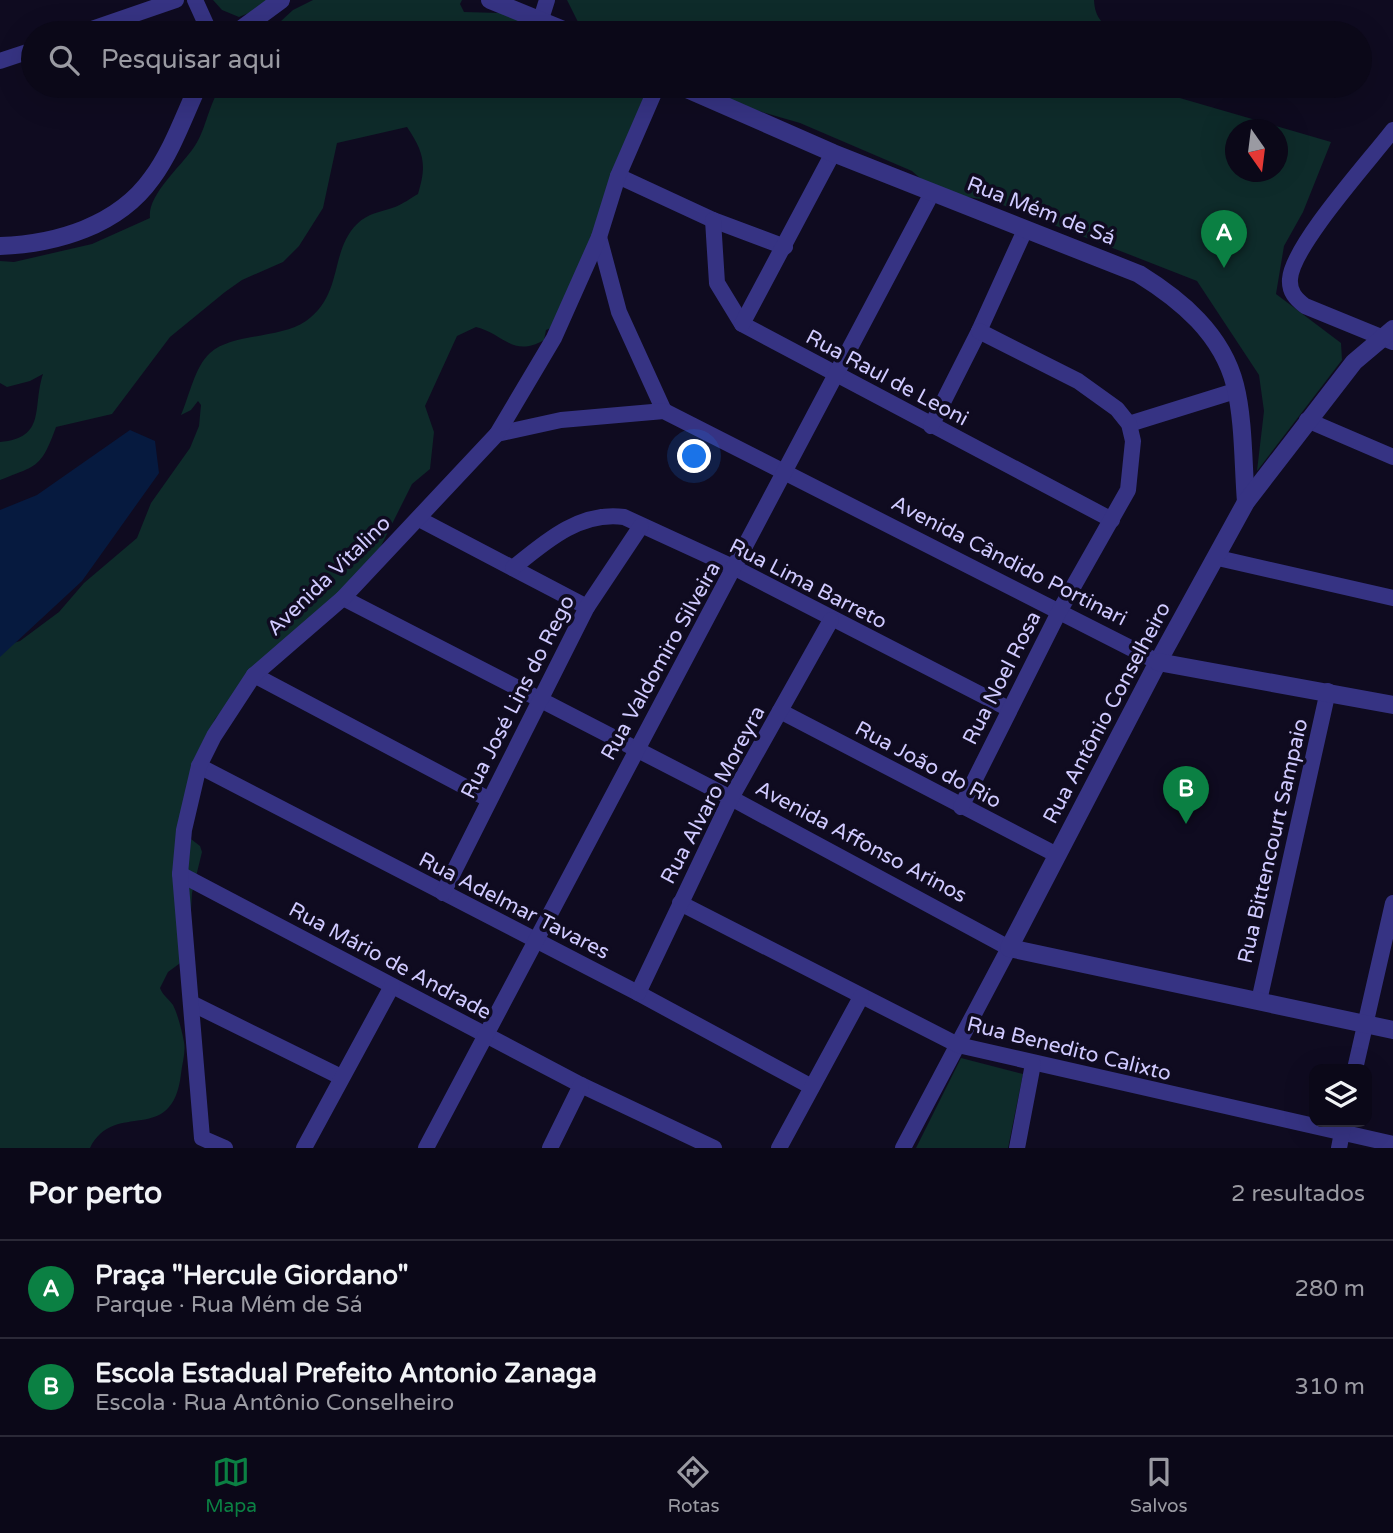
<!DOCTYPE html>
<html lang="pt">
<meta charset="utf-8">
<style>
:root{--surface:#0b0818;--page:#191625;--text:#f1f3f6;--muted:#9a9aa2;--line:#2b2937;--accent:#0b8043}
body{margin:0;font-family:"Varela Round",sans-serif;background:var(--page);color:var(--text)}
.controls{position:absolute;right:21px;bottom:21px;display:grid;overflow:hidden;border-radius:14px;box-shadow:0 7px 28px #0002}
.controls button{width:63px;height:63px;display:grid;place-items:center;padding:0;border:0;border-bottom:2px solid var(--line);background:var(--surface);color:var(--text);font:35px sans-serif}
.compass{position:absolute;left:1225px;top:119px;width:63px;height:63px;border-radius:50%;background:var(--surface);box-shadow:0 7px 28px #0002;rotate:166deg}
.you{position:absolute;left:695px;top:457px;width:24px;height:24px;margin:-18px;border:5px solid #fff;border-radius:50%;background:#1a73e8;box-shadow:0 0 0 10px #1a73e833}
.badge{display:grid;place-items:center;width:46px;height:46px;border-radius:50%;background:var(--accent);color:#fff;font-size:23px;font-weight:700}
.pin{position:absolute;translate:-50% -58px;filter:drop-shadow(0 2px 4px #0008)}
.pin::after{content:'';position:absolute;top:37px;width:24px;height:21px;background:inherit;clip-path:polygon(0 0,100% 0,50% 100%)}
.list{margin:0;padding:0;list-style:none}
h2{display:flex;justify-content:space-between;align-items:center;height:91px;margin:0;padding:0 28px;font-size:30px}
h2 small{font-size:23px;font-weight:400;color:var(--muted)}
.list li{display:grid;grid-template-columns:46px 1fr auto;gap:21px;align-items:center;box-sizing:border-box;height:98px;padding:0 28px;border-top:2px solid var(--line)}
.list b{display:block;font-size:26px;white-space:nowrap}
.list p{margin:0;font-size:23px;white-space:nowrap;color:var(--muted)}
.list em{font-size:23px;font-style:normal;color:var(--muted)}
.icon{flex:none;width:38px;height:38px;fill:none;stroke:currentColor;stroke-width:2;stroke-linecap:round;stroke-linejoin:round}
.map{position:relative;flex:none;width:1393px;height:1148px;overflow:hidden}
.search{position:absolute;background:var(--surface);box-shadow:0 7px 28px #0002;left:21px;right:21px;top:21px;height:77px;display:flex;align-items:center;gap:18px;box-sizing:border-box;padding:0 24px;border-radius:38px;color:var(--muted);font-size:26px}
.sheet{height:287px;background:var(--surface)}
nav{display:flex;justify-content:space-around;align-items:center;box-sizing:border-box;height:98px;border-top:2px solid var(--line);background:var(--surface);font-size:19px;color:var(--muted)}
nav a{display:grid;justify-items:center;gap:4px}
nav .on{color:var(--accent)}
.map>svg:first-child{display:block}
</style>
<div class="map">
<svg width="1393" height="1148" viewBox="0 0 1393 1148">
<rect width="100%" height="100%" fill="#0f0b20"/>
<g fill="#0e2b2a" fill-rule="evenodd">
<path d="M213,0H281L239,17L222,10Z"/>
<path d="M313,0H462L460,4L464,12L500,13L562,33H268L293,10Z"/>
<path d="M567,0H1094C1095,19 1103,25 1120,33H599L579,24Z"/>
<path d="M221,86H662L558,325L546,330L544,340C513,358 504,334 476,327L457,336L425,406L434,432L430,469L412,484L371,566L275,650L215,719L203,746L187,836L200,846L202,852L192,893L189,946L183,961L168,972L160,988C163,996 169,999 173,1005C178,1015 182,1031 184,1042C186,1052 182,1064 181,1074C172,1148 115,1098 90,1148H0V647L20,641L59,612L84,583L137,538L151,503L190,448L199,426L201,405L198,401L191,410L181,415C189,397 195,366 210,353C232,333 280,339 306,321C344,294 329,252 357,224C368,213 381,212 395,207C403,204 411,198 418,194C427,165 424,152 407,127L337,143L323,208L299,246L283,262L242,280L225,292L170,337L112,414L56,427C41,468 38,465 0,480V442C47,438 32,407 43,374L30,381L7,387L0,383V261L14,262L92,244L150,218C147,196 179,168 192,150C206,132 207,108 221,86Z"/>
<path d="M698,86H1180L1166,94L1331,142L1303,212L1284,246L1276,294L1341,343L1342,360L1257,471L1264,411L1259,375L1197,281L990,200C961,197 934,192 912,171L800,123L721,100ZM1236,130H1278V172H1236Z"/>
<path d="M961,1058L1023,1074L1008,1148H916Z"/>
</g>
<path fill="#061a3f" d="M130,430L155,441L159,473L82,581L0,657V510L37,495Z"/>
<g fill="none" stroke-linecap="round" stroke-linejoin="round">
<g stroke="#363383" stroke-width="16">
<path d="M195,0L210,33"/>
<path d="M541,19L547,0"/>
<path d="M80,33L176,0"/>
<path d="M0,61L33,50"/>
<path d="M1393,130C1370,160 1292,246 1290,279C1289,292 1296,299 1305,306L1393,342"/>
<path d="M618,176L713,220L785,247"/>
<path d="M713,220L717,283L742,324L1112,520"/>
<path d="M599,237L619,312L664,411"/>
<path d="M742,324L833,153"/>
<path d="M1307,420L1393,457"/>
<path d="M1129,424L1235,391"/>
<path d="M931,426L979,331L1025,230"/>
<path d="M497,434L561,420L664,411L1158,662"/>
<path d="M419,519L587,607"/>
<path d="M1218,558L1393,598"/>
<path d="M513,568C546,541 580,511 624,517L735,568L1009,709"/>
<path d="M343,598L731,798L1009,948L903,1148"/>
<path d="M254,675L488,799"/>
<path d="M780,711L1057,855"/>
<path d="M199,766L638,993L810,1086"/>
<path d="M961,807L1060,610L1128,490L1133,441L1129,424L1117,409L1078,381L979,331"/>
<path d="M180,874L581,1085L714,1148"/>
<path d="M443,893L587,607L641,526"/>
<path d="M680,903L958,1045L1393,1144"/>
<path d="M638,993L731,798L831,620"/>
<path d="M1259,1001L1328,691"/>
<path d="M191,1003L341,1077"/>
<path d="M1355,1069L1393,903"/>
<path d="M225,1148L202,1138L180,874L184,830L199,766L214,736L254,675L343,598L497,434L554,338L599,237L618,176L657,86"/>
<path d="M304,1148L392,986"/>
<path d="M426,1148L932,193"/>
<path d="M550,1148L581,1085"/>
<path d="M779,1148L861,997"/>
<path d="M1017,1148L1033,1064"/>
<path d="M1339,1148L1344,1122"/>
</g>
<g stroke="#363383" stroke-width="18">
<path d="M490,0L571,33"/>
<path d="M236,33L281,0"/>
<path d="M680,86L833,153L1139,274C1181,300 1222,334 1235,385C1244,420 1243,466 1246,502"/>
<path d="M0,246C56,244 118,226 152,178C172,151 184,116 198,86"/>
<path d="M1393,329L1354,362L1246,502L1158,662L1009,948L1393,1030"/>
<path d="M1158,662L1393,705"/>
</g>
</g>
<g text-anchor="middle" dominant-baseline="central" stroke-width="7" stroke-linejoin="round" paint-order="stroke">
<g font-size="21" fill="#d0caff" stroke="#0f0b20">
<text transform="translate(1041 211) rotate(21)">Rua Mém de Sá</text>
<text transform="translate(887 378) rotate(28)">Rua Raul de Leoni</text>
<text transform="translate(1009 561) rotate(27)">Avenida Cândido Portinari</text>
<text transform="translate(329 576) rotate(-44)">Avenida Vitalino</text>
<text transform="translate(808 584) rotate(27)">Rua Lima Barreto</text>
<text transform="translate(661 661) rotate(-61)">Rua Valdomiro Silveira</text>
<text transform="translate(1002 678) rotate(-63)">Rua Noel Rosa</text>
<text transform="translate(518 697) rotate(-63)">Rua José Lins do Rego</text>
<text transform="translate(1107 713) rotate(-62)">Rua Antônio Conselheiro</text>
<text transform="translate(928 765) rotate(28)">Rua João do Rio</text>
<text transform="translate(713 795) rotate(-62)">Rua Alvaro Moreyra</text>
<text transform="translate(1273 841) rotate(-77)">Rua Bittencourt Sampaio</text>
<text transform="translate(861 842) rotate(28)">Avenida Affonso Arinos</text>
<text transform="translate(514 906) rotate(27)">Rua Adelmar Tavares</text>
<text transform="translate(390 961) rotate(28)">Rua Mário de Andrade</text>
<text transform="translate(1069 1049) rotate(14)">Rua Benedito Calixto</text>
</g>
</g>
</svg>
<div class="controls">
<button><svg class="icon" aria-label="layers" viewBox="0 0 24 24"><path d="M12 4l9 5-9 5-9-5zM3 14l9 5 9-5"/></svg></button>
</div>
<svg class="compass" viewBox="-18 -18 36 36"><path d="M0-13l5 13h-10z" fill="#e53935"/><path d="M0 13l5-13h-10z" fill="#9a9aa2"/></svg>
<div class="you"></div>
<div class="pin badge" style="left:1224px;top:268px">A</div>
<div class="pin badge" style="left:1186px;top:824px">B</div>
<div class="search"><svg class="icon" aria-label="search" viewBox="0 0 24 24"><circle cx="10" cy="10" r="6"/><path d="M15 15l6 6"/></svg>Pesquisar aqui</div>
</div>
<section class="sheet">
<h2>Por perto<small>2 resultados</small></h2>
<ul class="list">
<li><span class="badge">A</span><div><b>Praça &quot;Hercule Giordano&quot;</b><p>Parque · Rua Mém de Sá</p></div><em>280 m</em></li>
<li><span class="badge">B</span><div><b>Escola Estadual Prefeito Antonio Zanaga</b><p>Escola · Rua Antônio Conselheiro</p></div><em>310 m</em></li>
</ul>
</section>
<nav>
<a class="on"><svg class="icon" aria-label="map" viewBox="0 0 24 24"><path d="M3 6l6-2 6 2 6-2v14l-6 2-6-2-6 2zM9 4v14M15 6v14"/></svg>Mapa</a>
<a><svg class="icon" aria-label="directions" viewBox="0 0 24 24"><path d="M12 3l9 9-9 9-9-9zM9 14v-3h6M13 9l2 2-2 2"/></svg>Rotas</a>
<a><svg class="icon" aria-label="saved" viewBox="0 0 24 24"><path d="M7 4h10v16l-5-4-5 4z"/></svg>Salvos</a>
</nav>
